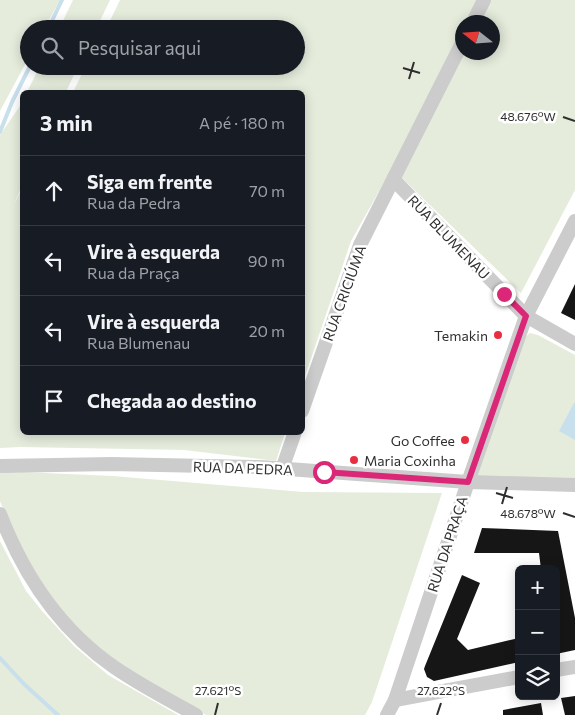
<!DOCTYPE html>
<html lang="pt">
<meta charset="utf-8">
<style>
:root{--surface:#171b24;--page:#242831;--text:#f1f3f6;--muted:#9ea1a6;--line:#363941}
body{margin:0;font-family:Commissioner,sans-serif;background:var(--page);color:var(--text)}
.controls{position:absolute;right:15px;bottom:15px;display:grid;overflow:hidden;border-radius:8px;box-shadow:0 2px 12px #0003}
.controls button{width:45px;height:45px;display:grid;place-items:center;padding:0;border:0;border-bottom:1px solid var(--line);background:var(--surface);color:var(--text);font:25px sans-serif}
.compass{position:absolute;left:455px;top:15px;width:45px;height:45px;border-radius:50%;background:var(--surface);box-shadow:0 2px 12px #0003;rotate:287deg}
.stop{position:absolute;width:15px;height:15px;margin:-11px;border:4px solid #db2777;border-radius:50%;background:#fff}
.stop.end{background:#db2777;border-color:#fff;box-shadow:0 1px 5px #0008}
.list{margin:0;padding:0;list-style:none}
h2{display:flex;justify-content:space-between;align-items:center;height:65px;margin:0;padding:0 20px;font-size:21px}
h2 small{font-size:16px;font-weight:400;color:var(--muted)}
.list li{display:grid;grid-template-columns:32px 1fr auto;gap:15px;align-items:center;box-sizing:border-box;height:70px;padding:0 20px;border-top:1px solid var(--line)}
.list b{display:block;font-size:19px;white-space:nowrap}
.list p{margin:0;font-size:16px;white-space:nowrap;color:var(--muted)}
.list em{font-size:16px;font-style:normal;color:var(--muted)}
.icon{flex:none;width:28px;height:28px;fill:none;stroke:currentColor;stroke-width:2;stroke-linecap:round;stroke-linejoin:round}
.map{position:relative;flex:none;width:575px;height:715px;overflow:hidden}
.search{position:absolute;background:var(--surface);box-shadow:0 2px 12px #0003;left:20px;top:20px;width:285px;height:55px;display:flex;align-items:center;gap:12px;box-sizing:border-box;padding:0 18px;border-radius:28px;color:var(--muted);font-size:19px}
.panel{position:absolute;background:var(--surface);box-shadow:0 2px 12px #0003;left:20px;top:90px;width:285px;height:345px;border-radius:8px}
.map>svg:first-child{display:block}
</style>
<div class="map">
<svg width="575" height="715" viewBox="0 0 575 715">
<rect width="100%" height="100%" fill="#fff"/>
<g fill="#e5ecdc" fill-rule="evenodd">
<path d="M0,0H60L44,29H29V57L0,111Z"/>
<path d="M73,0H110L96,29H59Z"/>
<path d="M120,0H575V190L521,293L402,178L391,170L351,241L303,382L302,92H73L86,66H296V29H106ZM462,22H492V52H462Z"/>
<path d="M40,66H78L66,92H27Z"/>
<path d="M22,103V186L14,204L22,189V432L285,433L276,461L184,450L20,447L0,448V135Z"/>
<path d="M530,333L538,335L575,355V479H475L524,338Z"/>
<path d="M0,471L113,476L303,492L442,493L372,702L365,715H206L142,679L98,649L53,602L12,532L0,501Z"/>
<path d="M0,541L26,591L42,611L74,646L108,675L178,715H0Z"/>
</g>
<path fill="#c8dfec" d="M574,403H575V440L559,431Z"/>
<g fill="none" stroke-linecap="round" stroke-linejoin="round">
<g stroke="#c8dfec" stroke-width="4">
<path d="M48,29L62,0"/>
<path d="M0,132L12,102L30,66"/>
<path d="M0,658L24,684L58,715"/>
</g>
</g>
<g fill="#161616">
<path d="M575,284V320L561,313Z"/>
<path d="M482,528L558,531L575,618V650L556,654V569H541L539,553H474Z"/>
<path d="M462,575L480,583L457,639L468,650L519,638V662L434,681L427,677L424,669L425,666Z"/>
<path d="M575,696V715H565L561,698Z"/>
<path d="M541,703L543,715H503V710Z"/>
</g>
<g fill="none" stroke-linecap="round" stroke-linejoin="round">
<g stroke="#ccc" stroke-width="14">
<path d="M473,22L484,0"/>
<path d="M394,180L526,316L575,344"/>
<path d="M302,411L360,245L462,43"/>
<path d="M0,466L111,464L260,467L468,482L575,485"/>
<path d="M282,469L295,432"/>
<path d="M0,514C24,576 59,629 114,667C140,685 169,700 196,715"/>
<path d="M556,670L575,667"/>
<path d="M395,700L519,677"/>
<path d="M387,715L395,700L468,482L526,316L575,221"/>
</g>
</g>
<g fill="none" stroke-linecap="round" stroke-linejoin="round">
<path stroke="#db2777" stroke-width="6" d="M324,472L468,482L526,316L504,294"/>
</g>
<path fill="none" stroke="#2f2f2f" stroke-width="2" d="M403,68L420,73M409,79L414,62M563,117L575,121M496,493L513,498M502,504L507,487M563,513L575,517M215,715L218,703M437,715L441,703"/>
<g fill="#e82f41" stroke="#fff" stroke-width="2">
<circle cx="498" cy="335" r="5"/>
<circle cx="465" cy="440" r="5"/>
<circle cx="354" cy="460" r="5"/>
</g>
<g text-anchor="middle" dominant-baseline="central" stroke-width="5" stroke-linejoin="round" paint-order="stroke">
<g font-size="14" fill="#2f2f2f" stroke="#fff">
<text transform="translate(449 237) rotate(46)">RUA BLUMENAU</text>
<text transform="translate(344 293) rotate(-70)">RUA CRICIÚMA</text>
<text transform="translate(243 468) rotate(2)">RUA DA PEDRA</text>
<text transform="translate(447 544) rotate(-72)">RUA DA PRAÇA</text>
</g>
<g font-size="14" fill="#2f2f2f" stroke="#fff" text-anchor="end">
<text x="488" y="335">Temakin</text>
<text x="455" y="440">Go Coffee</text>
<text x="364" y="460" text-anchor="start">Maria Coxinha</text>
</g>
</g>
<g font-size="12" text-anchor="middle" fill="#2f2f2f" stroke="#fff" stroke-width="5" stroke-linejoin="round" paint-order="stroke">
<text x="528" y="121">48.676°W</text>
<text x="528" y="518">48.678°W</text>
<text x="218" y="695">27.621°S</text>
<text x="441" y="695">27.622°S</text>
</g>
</svg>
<div class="controls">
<button>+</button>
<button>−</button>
<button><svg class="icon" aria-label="layers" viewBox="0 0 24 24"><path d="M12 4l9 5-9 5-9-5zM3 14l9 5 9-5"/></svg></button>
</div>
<svg class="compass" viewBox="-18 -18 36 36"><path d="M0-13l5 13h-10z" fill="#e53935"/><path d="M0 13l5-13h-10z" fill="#9ea1a6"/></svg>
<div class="stop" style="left:324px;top:472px"></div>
<div class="stop end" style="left:504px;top:294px"></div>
<div class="search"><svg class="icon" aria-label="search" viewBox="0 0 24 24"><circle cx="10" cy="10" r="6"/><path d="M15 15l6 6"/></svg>Pesquisar aqui</div>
<section class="panel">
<h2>3 min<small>A pé · 180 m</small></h2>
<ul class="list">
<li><svg class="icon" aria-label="ahead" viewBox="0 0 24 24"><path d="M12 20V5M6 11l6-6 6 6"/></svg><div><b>Siga em frente</b><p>Rua da Pedra</p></div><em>70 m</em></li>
<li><svg class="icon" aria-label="left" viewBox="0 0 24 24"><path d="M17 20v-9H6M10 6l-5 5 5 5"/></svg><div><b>Vire à esquerda</b><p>Rua da Praça</p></div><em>90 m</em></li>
<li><svg class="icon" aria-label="left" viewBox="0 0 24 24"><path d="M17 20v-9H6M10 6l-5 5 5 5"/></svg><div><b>Vire à esquerda</b><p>Rua Blumenau</p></div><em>20 m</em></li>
<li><svg class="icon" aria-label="arrive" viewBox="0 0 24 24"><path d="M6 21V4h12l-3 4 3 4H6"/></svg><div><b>Chegada ao destino</b></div></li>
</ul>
</section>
</div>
